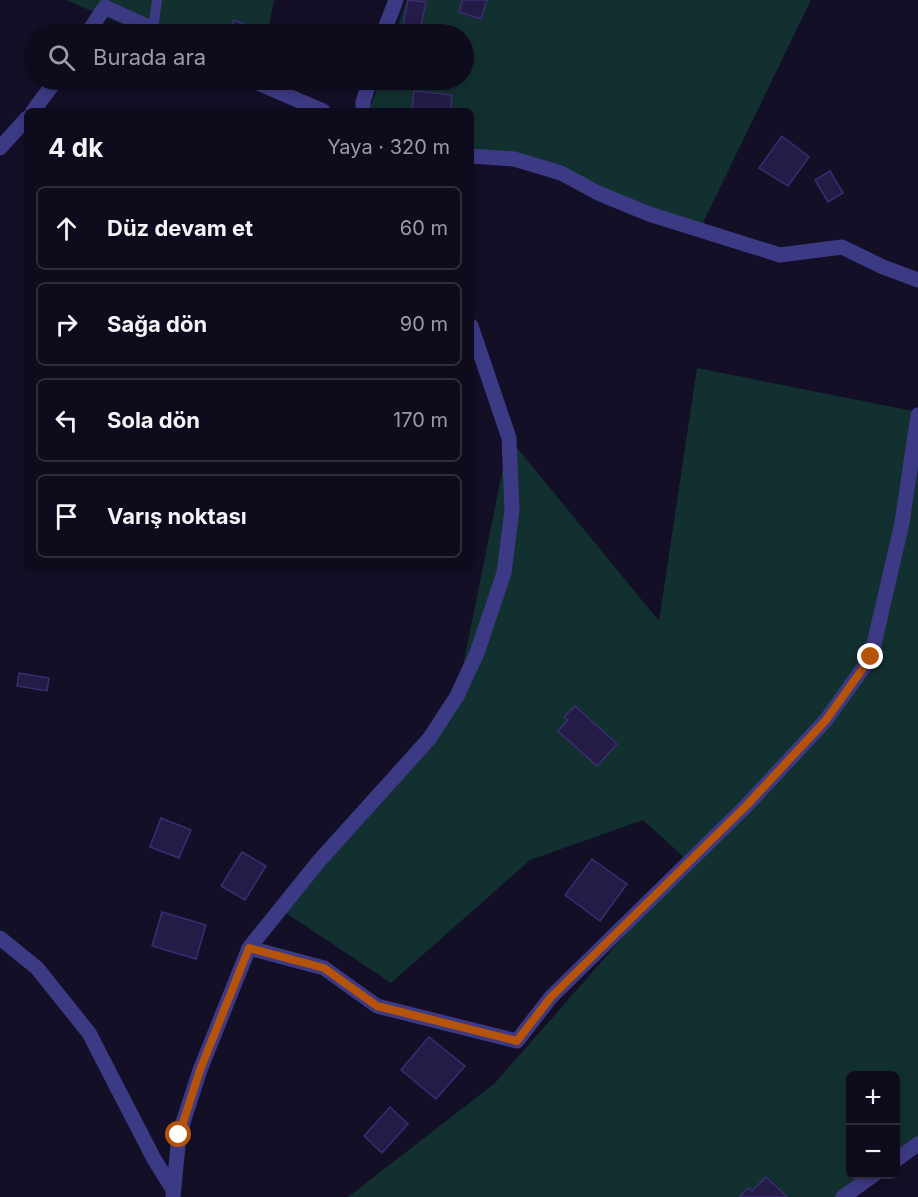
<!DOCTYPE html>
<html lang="tr">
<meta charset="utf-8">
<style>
:root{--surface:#0e0b1c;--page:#171425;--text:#f1f3f6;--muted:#9b9ba3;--line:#2e2b3b}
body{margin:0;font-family:Inter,sans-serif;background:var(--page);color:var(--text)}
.controls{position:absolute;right:18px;bottom:18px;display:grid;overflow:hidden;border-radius:9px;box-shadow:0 3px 9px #0003}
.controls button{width:54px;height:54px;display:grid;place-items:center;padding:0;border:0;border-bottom:2px solid var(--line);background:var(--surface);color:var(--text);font:30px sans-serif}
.stop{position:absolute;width:18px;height:18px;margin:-14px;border:4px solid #b45309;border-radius:50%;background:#fff}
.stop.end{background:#b45309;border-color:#fff;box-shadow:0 2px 6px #0008}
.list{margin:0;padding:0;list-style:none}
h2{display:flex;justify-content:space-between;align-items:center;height:78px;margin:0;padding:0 24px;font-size:26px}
h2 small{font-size:20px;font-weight:400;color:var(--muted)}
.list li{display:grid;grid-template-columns:39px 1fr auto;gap:18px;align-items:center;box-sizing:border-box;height:84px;margin:0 12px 12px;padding:0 12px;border:2px solid var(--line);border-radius:9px}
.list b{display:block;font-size:22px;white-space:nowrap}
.list em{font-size:20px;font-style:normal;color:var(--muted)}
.icon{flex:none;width:33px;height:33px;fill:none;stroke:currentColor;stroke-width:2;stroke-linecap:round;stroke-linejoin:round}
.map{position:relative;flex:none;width:918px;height:1197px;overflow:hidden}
.search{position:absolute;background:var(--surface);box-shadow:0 3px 9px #0003;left:24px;top:24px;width:450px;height:66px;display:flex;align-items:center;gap:15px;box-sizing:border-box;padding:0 21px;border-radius:33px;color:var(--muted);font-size:22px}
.panel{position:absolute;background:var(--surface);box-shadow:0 3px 9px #0003;left:24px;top:108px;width:450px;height:462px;border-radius:9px}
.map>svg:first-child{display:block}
</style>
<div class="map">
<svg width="918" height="1197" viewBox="0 0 918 1197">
<rect width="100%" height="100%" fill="#130f26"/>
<g fill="#12302f">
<path d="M66,0H274L267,34H145Z"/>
<path d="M407,0H811L699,231L561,173L471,152V111H369L380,80H464V34H395Z"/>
<path d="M697,368L918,412V1147L896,1162V1076H850V1174L878,1175L846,1197H348L495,1083L689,862L643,820L530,860L391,983L280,909L457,696L509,438L659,621Z"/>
</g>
<g fill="#241b47" stroke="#3b2d73" stroke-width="1.5">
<path d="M408,0L426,2L420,30L403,26Z"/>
<path d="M462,0H487L481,19L459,12Z"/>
<path d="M234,20L257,30L255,34H227Z"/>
<path d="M414,91L452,95L450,111H412Z"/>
<path d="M782,136L809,157L788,186L759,168Z"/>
<path d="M830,171L843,193L828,202L815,180Z"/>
<path d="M19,673L49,678L47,691L17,686Z"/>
<path d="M575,706L617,744L597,766L558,731L568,720L564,717Z"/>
<path d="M161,818L191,830L179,858L150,847Z"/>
<path d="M242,852L266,866L245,900L221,886Z"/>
<path d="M592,859L627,884L600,921L565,895Z"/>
<path d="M162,912L206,925L196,959L152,946Z"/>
<path d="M429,1037L465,1066L436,1099L401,1070Z"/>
<path d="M390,1107L408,1124L382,1153L364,1136Z"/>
<path d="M766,1177L787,1197H740L748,1188L752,1191Z"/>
</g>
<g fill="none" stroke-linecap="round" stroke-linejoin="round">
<path stroke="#3d3a85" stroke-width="10" d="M153,30L157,0"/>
<g stroke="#3d3a85" stroke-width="15">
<path d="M87,34L105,7L164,34"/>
<path d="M251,80L323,111"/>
<path d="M33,111L56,80"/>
<path d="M0,148L27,118"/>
<path d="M471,156L514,159L561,173L598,193L649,214L780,255L842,247L883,267L918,280"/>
<path d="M249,948L324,968L377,1006L517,1041L551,997L746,806L826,720L871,657L902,523L918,415"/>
<path d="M896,1160L918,1144"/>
<path d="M843,1197L875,1174"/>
</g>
<g stroke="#3d3a85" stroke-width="15">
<path d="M383,34L396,0"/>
<path d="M363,111V102L370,80"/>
<path d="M0,938L37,968L89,1033L154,1159L172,1188"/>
<path d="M173,1197L179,1135L200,1070L249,948L319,861L429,739L457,696L477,653L504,573L512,510L509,438L471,326"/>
</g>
</g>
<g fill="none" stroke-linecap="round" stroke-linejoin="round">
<path stroke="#b45309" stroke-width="8" d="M179,1135L200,1070L249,948L324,968L377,1006L517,1041L551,997L746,806L826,720L871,657"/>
</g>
</svg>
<div class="controls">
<button>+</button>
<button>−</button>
</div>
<div class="stop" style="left:179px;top:1135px"></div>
<div class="stop end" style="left:871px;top:657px"></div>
<div class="search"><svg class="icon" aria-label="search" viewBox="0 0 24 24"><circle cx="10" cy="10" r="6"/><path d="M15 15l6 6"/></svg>Burada ara</div>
<section class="panel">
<h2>4 dk<small>Yaya · 320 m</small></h2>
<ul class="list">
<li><svg class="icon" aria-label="ahead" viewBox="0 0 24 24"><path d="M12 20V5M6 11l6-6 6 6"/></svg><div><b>Düz devam et</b></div><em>60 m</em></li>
<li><svg class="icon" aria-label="right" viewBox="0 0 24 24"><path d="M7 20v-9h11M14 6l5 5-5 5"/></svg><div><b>Sağa dön</b></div><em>90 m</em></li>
<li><svg class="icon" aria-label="left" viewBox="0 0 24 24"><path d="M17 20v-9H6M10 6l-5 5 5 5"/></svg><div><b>Sola dön</b></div><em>170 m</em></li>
<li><svg class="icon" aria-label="arrive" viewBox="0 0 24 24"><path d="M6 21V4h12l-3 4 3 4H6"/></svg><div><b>Varış noktası</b></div></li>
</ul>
</section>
</div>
